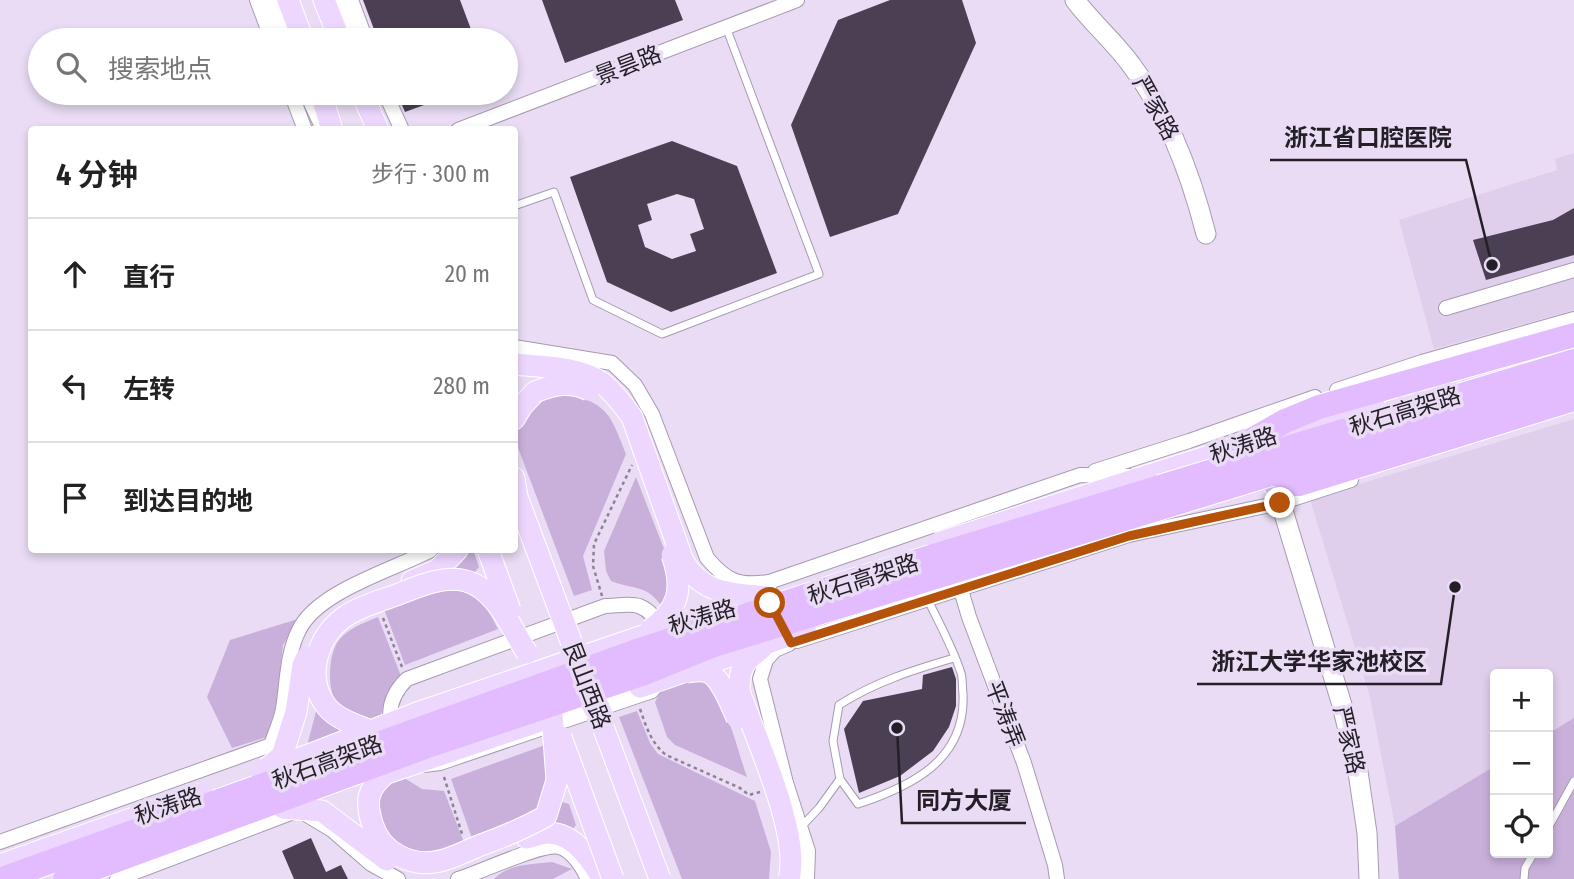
<!DOCTYPE html>
<html lang="zh">
<meta charset="utf-8">
<style>
:root{--surface:#fff;--page:#f2f2f2;--text:#222;--muted:#767676;--line:#e0e0e0}
body{margin:0;font-family:"Fira Sans Condensed","Noto Sans SC",sans-serif;background:var(--page);color:var(--text)}
.controls{position:absolute;right:21px;bottom:21px;display:grid;overflow:hidden;border-radius:7px;box-shadow:0 4px 10px #0003}
.controls button{width:63px;height:63px;display:grid;place-items:center;padding:0;border:0;border-bottom:2px solid var(--line);background:var(--surface);color:var(--text);font:35px sans-serif}
.stop{position:absolute;width:21px;height:21px;margin:-16px;border:5px solid #b45309;border-radius:50%;background:#fff}
.stop.end{background:#b45309;border-color:#fff;box-shadow:0 2px 7px #0008}
.list{margin:0;padding:0;list-style:none}
h2{display:flex;justify-content:space-between;align-items:center;height:91px;margin:0;padding:0 28px;font-size:30px}
h2 small{font-size:23px;font-weight:400;color:var(--muted)}
.list li{display:grid;grid-template-columns:46px 1fr auto;gap:21px;align-items:center;box-sizing:border-box;height:112px;padding:0 28px;border-top:2px solid var(--line)}
.list b{display:block;font-size:26px;white-space:nowrap}
.list em{font-size:23px;font-style:normal;color:var(--muted)}
.icon{flex:none;width:38px;height:38px;fill:none;stroke:currentColor;stroke-width:2;stroke-linecap:round;stroke-linejoin:round}
.map{position:relative;flex:none;width:1574px;height:879px;overflow:hidden}
.search{position:absolute;background:var(--surface);box-shadow:0 4px 10px #0003;left:28px;top:28px;width:490px;height:77px;display:flex;align-items:center;gap:18px;box-sizing:border-box;padding:0 24px;border-radius:38px;color:var(--muted);font-size:26px}
.panel{position:absolute;background:var(--surface);box-shadow:0 4px 10px #0003;left:28px;top:126px;width:490px;height:427px;border-radius:7px}
.map>svg:first-child{display:block}
</style>
<div class="map">
<svg width="1574" height="879" viewBox="0 0 1574 879">
<rect width="100%" height="100%" fill="#e9dcf4"/>
<g fill="#dfceec" fill-rule="evenodd">
<path d="M1574,153V310L1434,349L1399,220L1557,170L1555,159Z"/>
<path d="M1574,419V879H1399L1395,826L1370,697L1310,499ZM1495,674H1548V853H1495Z"/>
</g>
<g fill="#c8b0db">
<path d="M563,392C607,404 610,412 626,454L583,556L592,590L574,596L517,445L518,426L538,401Z"/>
<path d="M636,477L666,554L671,591L662,607C647,584 634,590 611,581L606,571L604,551Z"/>
<path d="M463,550H473L479,567L474,573L456,568L453,564Z"/>
<path d="M424,588C469,589 477,585 498,629L405,665L382,604Z"/>
<path d="M378,617L401,676L387,693L379,722C368,723 351,718 342,711C327,698 327,660 337,643C346,629 363,623 378,617Z"/>
<path d="M298,619L283,645L277,702L267,737L232,748L207,697L230,640Z"/>
<path d="M701,678C727,698 736,746 747,777L675,745L667,737L655,702L663,687Z"/>
<path d="M318,704L350,733L307,746Z"/>
<path d="M637,711L650,743L658,754L755,801L771,852L769,879H682L619,717Z"/>
<path d="M1574,718V879H1399L1395,826L1495,766V853H1548V734Z"/>
<path d="M545,745C564,814 525,818 473,841L451,779Z"/>
<path d="M396,773L422,789L444,791L467,850L442,860L401,849L383,829L377,806L383,786Z"/>
<path d="M562,802L569,804L576,825L571,831L552,826L550,821Z"/>
<path d="M552,862L572,869L553,879H494C507,864 534,864 552,862Z"/>
</g>
<g fill="#4b4053" fill-rule="evenodd">
<path d="M363,0H460L475,40H378Z"/>
<path d="M542,0H675L683,20L565,63Z"/>
<path d="M890,0H962L976,43L898,214L830,237L791,125L838,20Z"/>
<path d="M397,93H453L454,94L405,112Z"/>
<path d="M672,141L737,166L777,273L671,312L607,282L570,177ZM677,194L694,199L704,229L690,234L696,251L672,259L645,247L638,225L652,220L647,204Z"/>
<path d="M1574,208V255L1486,280L1473,240L1553,220Z"/>
<path d="M952,667L956,679V706L949,727L933,751L900,776L859,793L844,729L863,701L922,689L923,675Z"/>
<path d="M311,838L326,872L341,865L348,879H294L282,851Z"/>
</g>
<g fill="none" stroke-linecap="round" stroke-linejoin="round">
<g stroke="#a69ab0" stroke-width="9">
<g id="lane">
<path d="M514,206L554,192L593,300L662,334L819,274L726,27"/>
<path d="M840,779L833,741L839,705C875,682 913,670 954,658"/>
<path d="M801,827L819,808L840,779L858,804C912,786 966,760 963,694C962,687 963,679 961,673C953,648 939,623 928,600"/>
<path d="M1548,828L1574,781"/>
<path d="M1524,879L1525,868L1534,853"/>
</g>
</g>
<g stroke="#a69ab0" stroke-width="16">
<g id="street">
<path d="M257,0L272,40"/>
<path d="M351,0L366,40"/>
<path d="M291,93L305,130"/>
<path d="M385,93L402,130"/>
<path d="M458,130L797,0"/>
<path d="M1446,308L1574,270"/>
<path d="M514,347L612,363L635,385L652,414L707,558C727,582 739,586 769,582"/>
<path d="M1337,390L1422,362L1574,319"/>
<path d="M1095,471L1189,441L1315,397"/>
<path d="M961,590L969,617L1024,763L1055,865L1057,879"/>
<path d="M767,604L770,603L769,582L1080,475L1130,476"/>
<path d="M605,606C615,606 630,603 639,606C664,616 665,647 668,670L652,691L440,763L424,765L407,762C391,732 379,706 407,679Z"/>
<path d="M797,641L1129,535L1280,503L1351,480"/>
<path d="M789,644L775,650L766,660L760,679L786,783L808,851L807,879"/>
<path d="M280,766L271,745C275,733 281,721 283,709C287,683 287,653 299,630C318,591 393,570 431,550"/>
<path d="M302,812L332,830L371,864L398,879"/>
<path d="M0,842L271,745L278,746"/>
<path d="M117,879L296,811"/>
<path d="M458,879C479,873 541,843 559,847C572,850 583,868 588,879"/>
</g>
</g>
<g stroke="#a69ab0" stroke-width="21">
<g id="secondary">
<path d="M272,0L287,40"/>
<path d="M341,0L354,40"/>
<path d="M1075,0C1092,23 1115,42 1132,66C1169,115 1191,175 1206,234"/>
<path d="M309,93L323,123"/>
<path d="M1275,484L1342,705L1358,772L1367,833L1369,879"/>
</g>
</g>
<g stroke="#fff" stroke-width="23">
<g id="primary">
<path d="M288,0L303,40"/>
<path d="M324,0L340,40"/>
<path d="M321,93L332,130"/>
<path d="M362,93L378,130"/>
<path d="M514,419L522,406L535,392"/>
<path d="M1287,431L1374,404"/>
<path d="M1146,476L1257,441"/>
<path d="M514,478L517,497"/>
<path d="M412,581L438,570L457,550"/>
<path d="M527,838C534,836 542,833 549,833C575,834 591,860 603,879"/>
</g>
</g>
<g stroke="#fff" stroke-width="26">
<g id="highway">
<path d="M1243,445L1285,421L1319,407L1574,335"/>
<path d="M1268,454L1574,361"/>
<path d="M1271,474L1574,380"/>
<path d="M1275,484H1299L1574,399"/>
</g>
</g>
<g stroke="#8c8394" stroke-width="2.5" stroke-dasharray="3.5 3.5" stroke-linecap="butt">
<path d="M602,596L593,566L594,544L632,465"/>
<path d="M383,618L402,667"/>
<path d="M640,709C646,726 651,743 666,755L740,788L749,795L760,792"/>
<path d="M444,777L463,837"/>
</g>
<use href="#lane" stroke="#fff" stroke-width="7"/>
<use href="#street" stroke="#fff" stroke-width="14"/>
<use href="#secondary" stroke="#fff" stroke-width="19"/>
<use href="#primary" stroke="#eed7ff" stroke-width="21"/>
<use href="#highway" stroke="#e2bcff" stroke-width="24"/>
<g stroke="#fff" stroke-width="23" stroke-linecap="butt">
<g id="primary-bridge">
<path d="M514,364C543,367 578,366 602,383C614,392 623,405 632,417L683,561C703,595 731,593 767,597"/>
<path d="M535,392C554,384 570,381 589,390"/>
<path d="M517,497L660,879"/>
<path d="M938,543L1146,476"/>
<path d="M488,550L510,610"/>
<path d="M650,630C679,609 684,589 672,555"/>
<path d="M762,648C743,662 740,666 739,691C755,736 801,835 789,879"/>
<path d="M687,672C694,671 703,669 710,673C722,680 731,705 737,718"/>
<path d="M640,687L805,630"/>
<path d="M368,730C354,724 337,719 327,707C303,677 318,632 349,614C364,605 383,600 399,594C419,586 444,575 466,581C496,589 512,629 527,653"/>
<path d="M561,737L613,879"/>
<path d="M267,768L282,756L296,712L303,665L307,657"/>
<path d="M262,773L417,713L643,636L720,612"/>
<path d="M385,774C368,789 365,800 372,823C380,852 411,868 440,861C454,858 468,850 481,845C503,837 525,828 546,816L557,780L552,713"/>
<path d="M375,777L537,722"/>
<path d="M283,808L322,811L387,860"/>
<path d="M0,865L202,794"/>
</g>
</g>
<g stroke="#fff" stroke-width="26" stroke-linecap="butt">
<g id="highway-bridge">
<path d="M2,879L634,652L846,583L1268,454"/>
<path d="M65,879L425,747L645,673L714,645L1271,474"/>
</g>
</g>
<use href="#primary-bridge" stroke="#eed7ff" stroke-width="21"/>
<use href="#highway-bridge" stroke="#e2bcff" stroke-width="24"/>
</g>
<g fill="none" stroke-linecap="round" stroke-linejoin="round">
<path stroke="#b45309" stroke-width="9" d="M770,603L791,643L1129,536L1280,503"/>
</g>
<g text-anchor="middle" dominant-baseline="central" stroke-width="7" stroke-linejoin="round" paint-order="stroke">
<g font-size="23" fill="#241f27" stroke="#e9dcf4">
<text transform="translate(628 65) rotate(-21)">景昙路</text>
<text transform="translate(1156 108) rotate(61)">严家路</text>
<text transform="translate(1405 411) rotate(-17)">秋石高架路</text>
<text transform="translate(1243 445) rotate(-18)">秋涛路</text>
<text transform="translate(863 579) rotate(-18)">秋石高架路</text>
<text transform="translate(702 617) rotate(-17)">秋涛路</text>
<text transform="translate(587 685) rotate(69)">艮山西路</text>
<text transform="translate(1005 714) rotate(69)">平涛弄</text>
<text transform="translate(1349 740) rotate(77)">严家路</text>
<text transform="translate(327 762) rotate(-20)">秋石高架路</text>
<text transform="translate(168 806) rotate(-19)">秋涛路</text>
</g>
</g>
<path fill="none" stroke="#241f27" stroke-width="2.5" d="M1492 265L1466 160H1270M1455 587L1441 684H1197M897 728L902 823H1026"/>
<g fill="#241f27" stroke="#e9dcf4" stroke-width="2.5">
<circle cx="1492" cy="265" r="7"/>
<circle cx="1455" cy="587" r="7"/>
<circle cx="897" cy="728" r="7"/>
</g>
<g font-size="24" text-anchor="middle" font-weight="bold" fill="#241f27" stroke="#e9dcf4" stroke-width="7" stroke-linejoin="round" paint-order="stroke">
<text x="1368" y="146">浙江省口腔医院</text>
<text x="1319" y="670">浙江大学华家池校区</text>
<text x="964" y="809">同方大厦</text>
</g>
</svg>
<div class="controls">
<button>+</button>
<button>−</button>
<button><svg class="icon" aria-label="locate" viewBox="0 0 24 24"><circle cx="12" cy="12" r="6"/><path d="M12 2v4M12 18v4M2 12h4M18 12h4"/></svg></button>
</div>
<div class="stop" style="left:770px;top:603px"></div>
<div class="stop end" style="left:1280px;top:503px"></div>
<div class="search"><svg class="icon" aria-label="search" viewBox="0 0 24 24"><circle cx="10" cy="10" r="6"/><path d="M15 15l6 6"/></svg>搜索地点</div>
<section class="panel">
<h2>4 分钟<small>步行 · 300 m</small></h2>
<ul class="list">
<li><svg class="icon" aria-label="ahead" viewBox="0 0 24 24"><path d="M12 20V5M6 11l6-6 6 6"/></svg><div><b>直行</b></div><em>20 m</em></li>
<li><svg class="icon" aria-label="left" viewBox="0 0 24 24"><path d="M17 20v-9H6M10 6l-5 5 5 5"/></svg><div><b>左转</b></div><em>280 m</em></li>
<li><svg class="icon" aria-label="arrive" viewBox="0 0 24 24"><path d="M6 21V4h12l-3 4 3 4H6"/></svg><div><b>到达目的地</b></div></li>
</ul>
</section>
</div>
